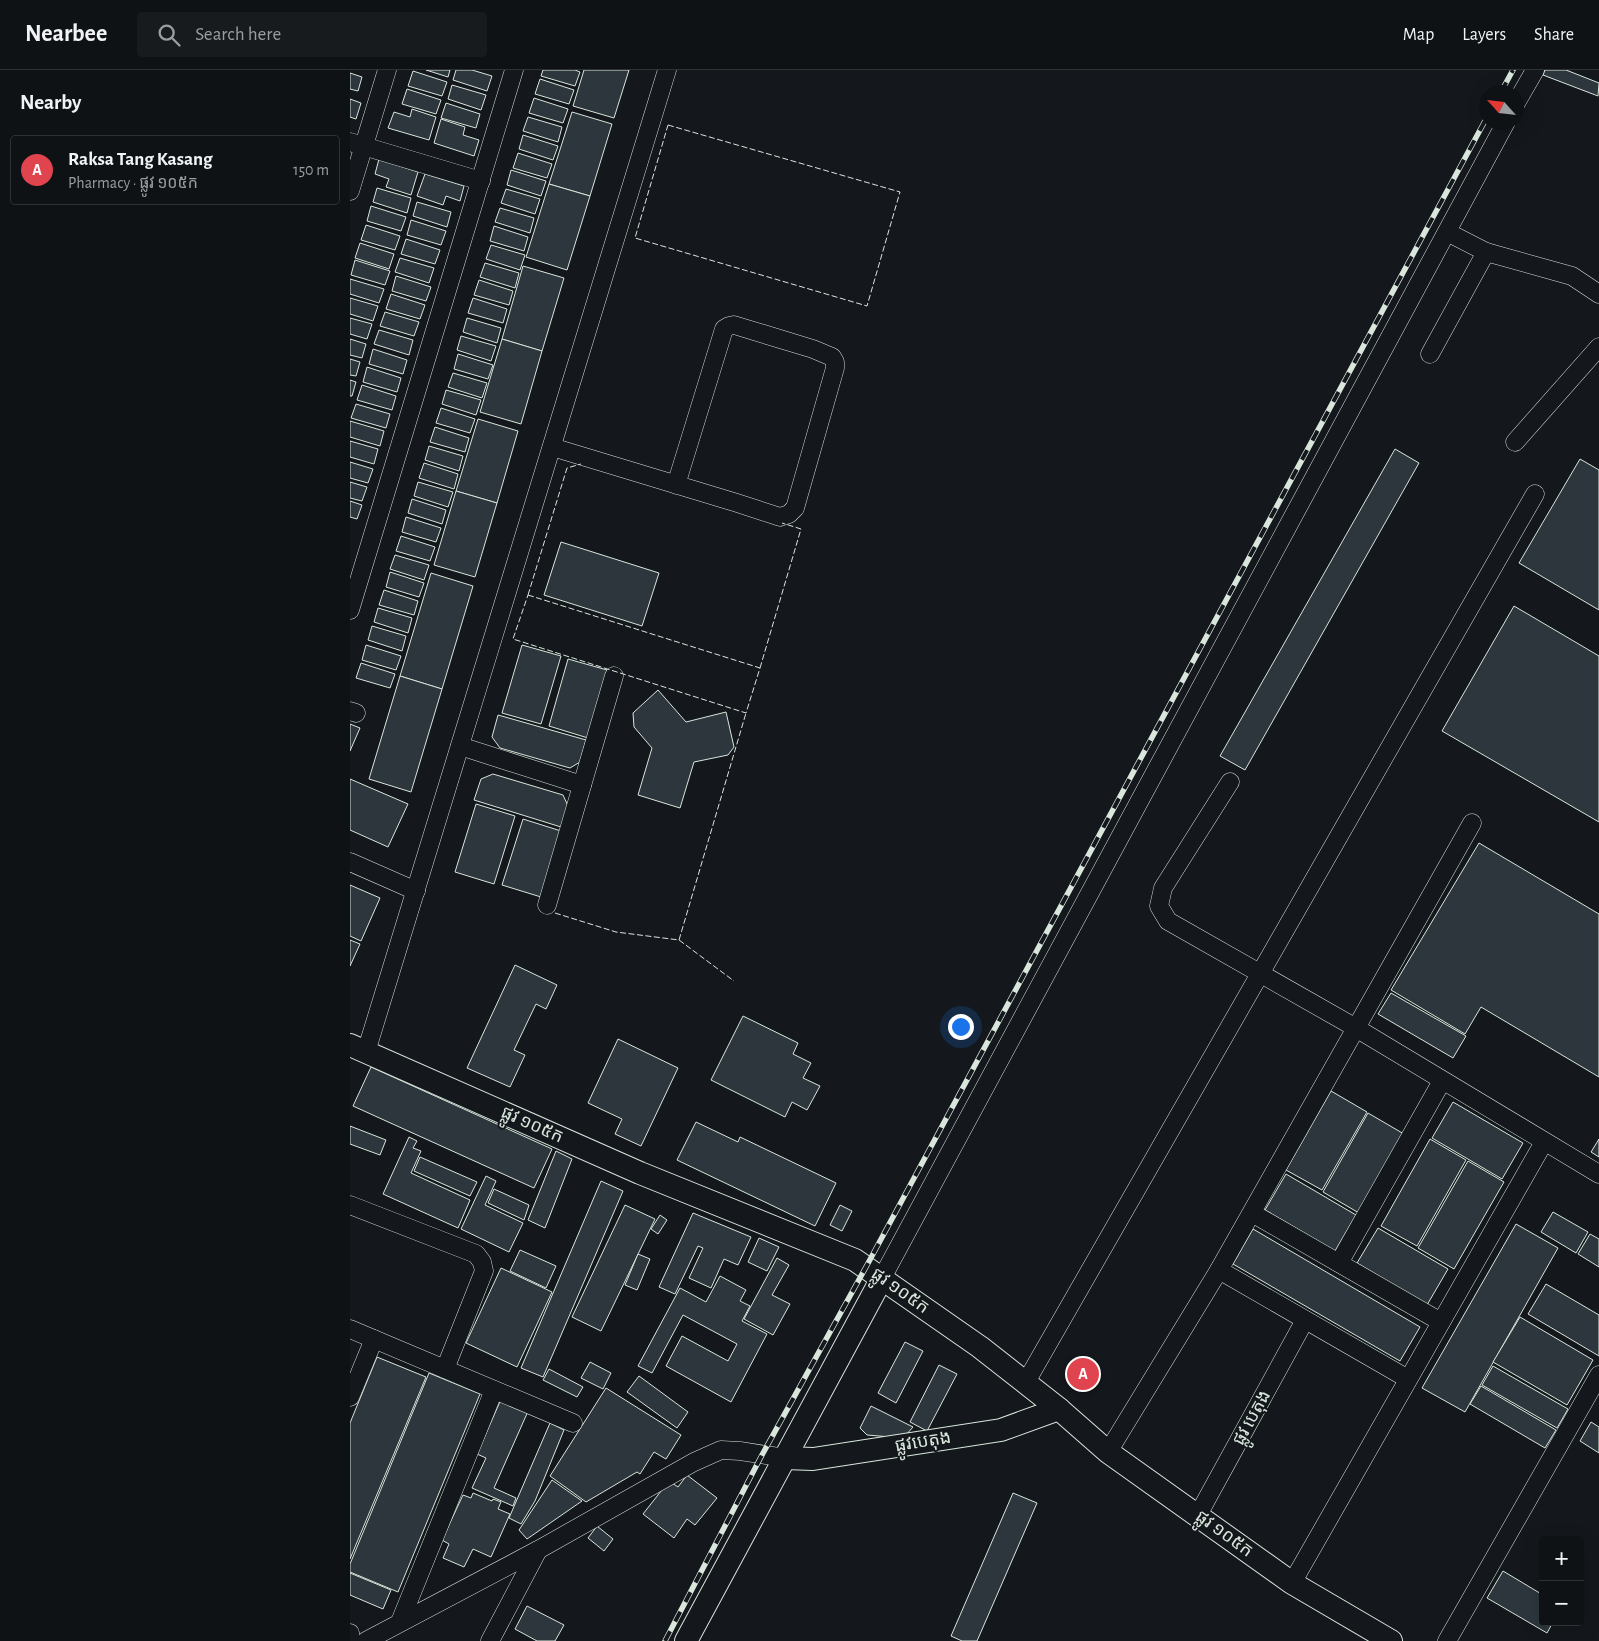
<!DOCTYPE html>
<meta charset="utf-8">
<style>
:root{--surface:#0f1215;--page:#181b1e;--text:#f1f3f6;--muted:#9b9ea0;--line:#2f3234;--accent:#0b8043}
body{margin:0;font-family:"Alegreya Sans","Noto Sans Khmer",sans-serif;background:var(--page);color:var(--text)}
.controls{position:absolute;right:15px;bottom:15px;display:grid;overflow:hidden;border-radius:5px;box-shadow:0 5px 20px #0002}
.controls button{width:45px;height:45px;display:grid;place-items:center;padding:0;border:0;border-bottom:1px solid var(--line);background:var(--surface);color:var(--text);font:25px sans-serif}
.compass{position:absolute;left:1129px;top:15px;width:45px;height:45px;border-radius:50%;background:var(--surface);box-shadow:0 5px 20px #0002;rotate:297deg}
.you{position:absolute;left:610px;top:956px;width:18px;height:18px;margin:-12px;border:4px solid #fff;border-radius:50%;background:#1a73e8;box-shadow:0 0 0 8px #1a73e833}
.badge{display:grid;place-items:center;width:32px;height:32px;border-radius:50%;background:var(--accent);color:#fff;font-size:16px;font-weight:700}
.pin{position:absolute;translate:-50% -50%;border:2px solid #fff;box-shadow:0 1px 5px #0006}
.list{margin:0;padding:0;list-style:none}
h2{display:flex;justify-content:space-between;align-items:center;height:65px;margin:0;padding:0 20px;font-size:21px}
h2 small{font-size:16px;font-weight:400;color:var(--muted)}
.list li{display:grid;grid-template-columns:32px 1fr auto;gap:15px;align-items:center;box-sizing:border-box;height:70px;margin:0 10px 10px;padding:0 10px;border:1px solid var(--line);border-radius:5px}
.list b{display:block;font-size:19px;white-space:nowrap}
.list p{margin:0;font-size:16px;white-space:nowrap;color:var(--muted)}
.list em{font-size:16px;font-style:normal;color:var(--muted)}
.icon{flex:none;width:28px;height:28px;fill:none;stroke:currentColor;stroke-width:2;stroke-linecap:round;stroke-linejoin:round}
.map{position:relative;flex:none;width:1249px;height:1571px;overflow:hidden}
header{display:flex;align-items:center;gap:30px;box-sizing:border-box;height:70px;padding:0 25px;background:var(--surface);border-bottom:1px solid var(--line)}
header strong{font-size:24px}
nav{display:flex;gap:28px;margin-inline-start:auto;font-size:18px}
.search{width:350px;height:45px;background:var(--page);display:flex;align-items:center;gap:12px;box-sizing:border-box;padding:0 18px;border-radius:5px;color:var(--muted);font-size:19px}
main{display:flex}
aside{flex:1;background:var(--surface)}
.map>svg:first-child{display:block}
</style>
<header>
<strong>Nearbee</strong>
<div class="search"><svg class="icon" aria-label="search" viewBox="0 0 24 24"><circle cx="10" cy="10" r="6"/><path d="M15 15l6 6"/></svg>Search here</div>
<nav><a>Map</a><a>Layers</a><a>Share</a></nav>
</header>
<main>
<aside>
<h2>Nearby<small></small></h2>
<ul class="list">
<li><span class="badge" style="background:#e0444e">A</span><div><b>Raksa Tang Kasang</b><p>Pharmacy · ផ្លូវ ១០៥ក</p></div><em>150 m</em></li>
</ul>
</aside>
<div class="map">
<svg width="1249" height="1571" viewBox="0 0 1249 1571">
<rect width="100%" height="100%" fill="#14181c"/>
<g fill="#2c363c" stroke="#d8e6dc">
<path d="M76,0H100L98,7Z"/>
<path d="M106,0H122L142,6L137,21L103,10Z"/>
<path d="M193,0H225L230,2L225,16L191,6Z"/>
<path d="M234,0H279L264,48L223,36Z"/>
<path d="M1195,0H1216L1249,13L1248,26L1193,5Z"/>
<path d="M63,1L97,12L92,26L58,16Z"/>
<path d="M0,3L12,7L8,21L0,19Z"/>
<path d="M190,9L224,20L219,34L185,24Z"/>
<path d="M102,15L136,25L131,40L98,29Z"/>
<path d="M57,19L91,30L86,44L52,34Z"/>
<path d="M184,28L218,39L213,53L179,43Z"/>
<path d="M0,29L11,33L6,49L0,47Z"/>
<path d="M96,33L130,44L126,58L91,48Z"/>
<path d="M62,39L86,47L79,70L38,58L44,42L60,47Z"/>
<path d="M222,42L262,54L240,126L199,114Z"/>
<path d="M178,47L212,57L208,72L173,61Z"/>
<path d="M91,49L115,57L113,65L129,70L124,86L84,73Z"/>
<path d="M173,65L208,76L203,90L169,79Z"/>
<path d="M168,83L202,94L197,108L163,98Z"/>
<path d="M29,89L68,102L61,125L36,117L39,109L25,104Z"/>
<path d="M161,100L196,111L191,126L157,115Z"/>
<path d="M75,104L114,116L110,131L96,126L93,135L67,126Z"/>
<path d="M199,114L240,126L217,200L176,187Z"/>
<path d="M27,118L61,128L57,143L23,132Z"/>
<path d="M156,119L190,129L185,144L151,133Z"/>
<path d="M67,132L101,142L97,157L63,146Z"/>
<path d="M21,136L56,147L51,161L17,151Z"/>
<path d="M150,138L184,148L180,163L145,152Z"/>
<path d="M61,150L96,161L91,175L57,165Z"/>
<path d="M16,155L50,166L45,180L11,170Z"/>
<path d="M144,156L178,167L174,181L140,171Z"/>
<path d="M56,169L90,180L85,194L51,184Z"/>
<path d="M10,173L44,184L39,199L5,188Z"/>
<path d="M141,175L175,185L170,200L136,189Z"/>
<path d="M50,188L84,198L79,213L45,202Z"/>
<path d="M5,190L40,201L35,215L1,205Z"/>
<path d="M135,193L169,203L165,218L130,207Z"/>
<path d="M173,196L214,208L192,281L152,269Z"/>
<path d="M46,206L81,217L76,231L42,221Z"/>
<path d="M0,209L34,219L29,233L0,224Z"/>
<path d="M129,210L163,221L159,235L124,225Z"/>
<path d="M41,224L75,235L70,249L36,239Z"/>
<path d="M0,228L28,236L23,251L0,244Z"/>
<path d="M123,228L157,239L153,253L118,243Z"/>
<path d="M35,242L69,252L64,266L30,256Z"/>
<path d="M0,248L22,254L17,269L0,264Z"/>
<path d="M117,248L151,258L147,273L113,262Z"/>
<path d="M29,260L63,270L59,285L24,274Z"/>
<path d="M111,266L146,276L141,291L107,280Z"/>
<path d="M0,269L16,274L12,288L0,285Z"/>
<path d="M152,269L192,281L171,354L130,342Z"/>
<path d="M23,279L57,290L53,304L19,294Z"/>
<path d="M108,284L143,295L138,309L104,299Z"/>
<path d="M0,289L10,292L6,306L0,305Z"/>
<path d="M17,297L51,308L47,322L13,312Z"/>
<path d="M103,303L137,313L132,328L98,317Z"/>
<path d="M0,310L6,312L2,326H0Z"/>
<path d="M12,315L46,326L42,340L7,330Z"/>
<path d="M96,320L131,330L126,345L92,334Z"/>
<path d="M6,334L40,344L36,358L1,348Z"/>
<path d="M91,338L125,349L120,363L86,353Z"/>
<path d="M128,349L168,361L147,433L106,421Z"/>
<path d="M0,351L34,361L30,376L0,367Z"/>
<path d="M85,357L119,368L115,382L80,372Z"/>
<path d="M0,371L28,379L24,394L0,387Z"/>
<path d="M79,376L113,386L109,401L75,390Z"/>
<path d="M1045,379L1069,393L895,700L870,686Z"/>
<path d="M1230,389L1249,400V540L1169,493Z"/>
<path d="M0,392L23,399L18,413L0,408Z"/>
<path d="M74,393L108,404L104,419L69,408Z"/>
<path d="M0,412L17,417L12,431L0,428Z"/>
<path d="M68,412L103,422L98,437L64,426Z"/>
<path d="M106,421L147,433L125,507L84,495Z"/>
<path d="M62,429L96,440L92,454L58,443Z"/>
<path d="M0,431L12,435L7,449L0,447Z"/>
<path d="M56,447L91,458L86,472L52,462Z"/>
<path d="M51,466L85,477L80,491L46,481Z"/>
<path d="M211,472L309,503L292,556L194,525Z"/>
<path d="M45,485L79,495L74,510L40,499Z"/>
<path d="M40,502L74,513L69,527L36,517Z"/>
<path d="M81,503L123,516L92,619L50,606Z"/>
<path d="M34,520L68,531L64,545L29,535Z"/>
<path d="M1164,536L1249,586V752L1092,661Z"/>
<path d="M28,538L62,548L58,563L24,552Z"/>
<path d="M22,556L56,566L52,581L18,570Z"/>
<path d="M16,575L51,586L46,600L12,590Z"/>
<path d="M172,575L211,586L191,654L152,643Z"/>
<path d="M218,589L257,600L238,668L199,656Z"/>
<path d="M11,593L45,604L40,618L6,608Z"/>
<path d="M50,606L92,619L61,722L19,709Z"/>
<path d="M308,620L336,652L376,642L384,677L378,685L344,692L330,738L288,725L302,678L284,657L283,643Z"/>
<path d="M148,645L236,670L230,692L220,698L150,678L142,667Z"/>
<path d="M0,654L10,658L0,681Z"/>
<path d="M143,704L213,725L218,736L211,757L124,730L131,709Z"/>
<path d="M0,709L58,734L38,777L0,760Z"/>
<path d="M126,734L165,746L144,814L105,802Z"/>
<path d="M173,749L211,761L191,827L152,815Z"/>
<path d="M1129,773L1249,844V1007L1131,937L1115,964L1041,920Z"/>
<path d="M0,815L30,828L11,871L0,866Z"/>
<path d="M0,870L10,874L0,896Z"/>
<path d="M165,895L207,915L196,939L186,934L164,980L175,985L160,1017L117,998Z"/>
<path d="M1041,923L1116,966L1103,988L1028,944Z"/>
<path d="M393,946L448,973L443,984L461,993L453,1008L470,1016L457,1040L442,1032L435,1047L361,1010Z"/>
<path d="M268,969L328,998L291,1076L265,1064L272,1049L238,1033Z"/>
<path d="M21,997L202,1079L184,1118L3,1036Z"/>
<path d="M981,1021L1017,1042L972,1120L936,1100Z"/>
<path d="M1103,1032L1173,1073L1152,1109L1082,1068Z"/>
<path d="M1018,1043L1054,1064L1009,1143L973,1122Z"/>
<path d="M346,1052L388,1072L390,1067L486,1113L465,1156L327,1090Z"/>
<path d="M0,1056L36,1070L30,1085L0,1074Z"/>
<path d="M59,1067L67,1071L63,1078L71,1081L61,1103L120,1130L108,1158L33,1124Z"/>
<path d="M1080,1069L1116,1090L1067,1176L1031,1156Z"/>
<path d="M1249,1069V1087L1241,1082Z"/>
<path d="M206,1081L222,1089L195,1158L178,1150Z"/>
<path d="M70,1087L127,1112L120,1126L64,1101Z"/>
<path d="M1118,1091L1154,1112L1104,1199L1068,1178Z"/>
<path d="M936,1104L1006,1145L985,1181L915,1140Z"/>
<path d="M136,1106L146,1111L135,1135L173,1153L159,1182L111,1159Z"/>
<path d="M251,1111L273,1121L193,1307L171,1298Z"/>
<path d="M144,1119L179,1135L174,1150L138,1133Z"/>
<path d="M275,1135L305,1149L251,1261L222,1247Z"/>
<path d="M490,1135L502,1141L492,1161L480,1155Z"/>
<path d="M1203,1142L1238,1162L1226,1183L1191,1162Z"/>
<path d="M343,1143L401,1167L388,1195L374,1189L361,1218L339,1208L353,1178L348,1176L325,1224L309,1217Z"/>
<path d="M310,1145L317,1150L308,1164L301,1159Z"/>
<path d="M1166,1154L1208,1178L1115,1342L1072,1318Z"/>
<path d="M1028,1158L1098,1199L1077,1235L1007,1193Z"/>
<path d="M903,1159L1070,1257L1050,1291L883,1194Z"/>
<path d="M1240,1164L1249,1169V1197L1228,1184Z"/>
<path d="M409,1168L429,1177L417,1201L398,1192Z"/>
<path d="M170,1180L206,1196L196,1218L160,1201Z"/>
<path d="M288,1184L300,1189L287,1220L275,1215Z"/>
<path d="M427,1188L439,1195L422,1225L440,1234L423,1265L394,1249Z"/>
<path d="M151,1198L202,1222L167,1297L116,1273Z"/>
<path d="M370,1206L396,1220L390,1231L400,1236L392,1251L417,1264L381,1332L316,1296L332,1266L378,1291L387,1274L333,1245L302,1303L288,1296L330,1218L356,1232Z"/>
<path d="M1196,1214L1249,1245V1286L1178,1244Z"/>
<path d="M1170,1247L1243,1290L1217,1335L1143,1292Z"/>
<path d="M555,1272L573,1281L546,1333L528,1323Z"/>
<path d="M27,1287L76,1307L0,1489V1353Z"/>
<path d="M240,1292L261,1303L253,1319L231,1308Z"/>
<path d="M589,1295L607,1304L577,1361L560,1352Z"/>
<path d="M1143,1296L1218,1339L1207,1358L1132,1315Z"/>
<path d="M199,1299L233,1317L227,1327L193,1310Z"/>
<path d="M79,1303L130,1324L48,1522L0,1502V1494Z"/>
<path d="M289,1306L338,1342L327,1358L277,1322Z"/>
<path d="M1131,1316L1206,1360L1195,1378L1120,1334Z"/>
<path d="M256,1318L331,1365L316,1389L304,1382L290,1404L287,1402L236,1432L200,1406Z"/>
<path d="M152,1327L179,1339L144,1418L166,1428L163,1436L122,1418L136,1388L127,1384Z"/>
<path d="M521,1336L563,1357L556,1365L541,1367L517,1365L510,1358Z"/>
<path d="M1241,1352L1249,1357V1383L1230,1371Z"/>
<path d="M200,1353L214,1360L185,1431L171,1454L159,1448Z"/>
<path d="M337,1405L367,1428L345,1455L337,1449L324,1468L293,1444L319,1411L328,1417Z"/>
<path d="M202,1410L232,1431L177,1469L169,1460Z"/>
<path d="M123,1423L142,1431L143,1429L151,1432L148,1439L160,1444L141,1487L123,1479L114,1497L93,1488L99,1474L92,1470L113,1425L121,1428Z"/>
<path d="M663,1423L687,1433L627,1571H612L601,1566Z"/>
<path d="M247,1456L263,1469L254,1481L238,1468Z"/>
<path d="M1153,1501L1193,1525V1552H1203L1197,1563L1137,1528Z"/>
<path d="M0,1503L41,1520L33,1539L0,1525Z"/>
<path d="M177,1536L214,1555L205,1571H187L165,1559Z"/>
</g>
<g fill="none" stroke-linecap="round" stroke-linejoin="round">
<g stroke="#d8e6dc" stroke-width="19">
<g id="minor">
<path d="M1166,33L1185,0"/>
<path d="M0,72L131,111"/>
<path d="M0,121L37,0"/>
<path d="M1136,182L1222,206L1249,224"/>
<path d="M1080,284L1136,182L1097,162"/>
<path d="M1165,372L1249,277"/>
<path d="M202,377L384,432L430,447L439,444L445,438L485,298V292L482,287L463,279L384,255L379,256L374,259L326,415"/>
<path d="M0,540L164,0"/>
<path d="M0,641L6,643"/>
<path d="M110,676L232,715"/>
<path d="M880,712L813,818L809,836L818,851L1006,958L1249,1104"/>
<path d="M0,792L66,821"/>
<path d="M197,835L264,606"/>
<path d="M16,982L317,0"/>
<path d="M0,1135L126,1184L132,1192L134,1201L95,1299"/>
<path d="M902,1143L1091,1252"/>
<path d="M989,1193L1092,1011"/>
<path d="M869,1200L1058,1309"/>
<path d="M532,1208L1156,52"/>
<path d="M0,1259L223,1353"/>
<path d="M676,1312L1185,424"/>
<path d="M0,1327L24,1269"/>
<path d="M758,1382L869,1200L1122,753"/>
<path d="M848,1445L955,1250"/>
<path d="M942,1513L1194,1072"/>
<path d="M50,1552L144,1320"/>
<path d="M0,1563L1,1571"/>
<path d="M16,1571L188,1480L344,1392L371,1380L390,1381L435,1388"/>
<path d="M140,1571L188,1480"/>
<path d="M1097,1571L1249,1305"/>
</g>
</g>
<g stroke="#d8e6dc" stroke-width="24">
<g id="major">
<path d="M0,975L290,1103L505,1190L630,1277L709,1339L758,1382L942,1513L1041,1571"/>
<path d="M435,1388L463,1389L651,1360L709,1339"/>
<path d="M336,1571L532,1208"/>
</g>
</g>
<use href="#minor" stroke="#14181c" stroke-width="18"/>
<use href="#major" stroke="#14181c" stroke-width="22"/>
<g stroke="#d8e6dc" stroke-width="5.5">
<g id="rail">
<path d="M1151,22L1163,0"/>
<path d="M315,1571L412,1385L516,1197L1136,49"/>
</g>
</g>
<use href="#rail" stroke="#14181c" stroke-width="4" stroke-dasharray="11" stroke-linecap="butt"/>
<g stroke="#d8e6dc" stroke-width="1" stroke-dasharray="6 2.5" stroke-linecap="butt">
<path d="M318,55L550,122L517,236L285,168Z"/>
<path d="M178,525L410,598L396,643L163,569Z"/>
<path d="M178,525L217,398L231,394"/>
<path d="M410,598L451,459L432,453"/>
<path d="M205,843L266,862L329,870L384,911"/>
<path d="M329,870L396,643"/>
</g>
</g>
<g text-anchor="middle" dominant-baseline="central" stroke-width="4" stroke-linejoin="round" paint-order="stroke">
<g font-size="18" fill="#d8e6dc" stroke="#14181c">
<text transform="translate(182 1055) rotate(24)">ផ្លូវ ១០៥ក</text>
<text transform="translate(550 1221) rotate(35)">ផ្លូវ ១០៥ក</text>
<text transform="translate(902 1348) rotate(-61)">ផ្លូវ បេតុង</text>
<text transform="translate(573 1372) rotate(-9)">ផ្លូវបេតុង</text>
<text transform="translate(874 1464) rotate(36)">ផ្លូវ ១០៥ក</text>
</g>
</g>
</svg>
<div class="controls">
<button>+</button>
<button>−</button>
</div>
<svg class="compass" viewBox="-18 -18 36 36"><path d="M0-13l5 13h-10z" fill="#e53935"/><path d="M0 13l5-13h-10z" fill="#9b9ea0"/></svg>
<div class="you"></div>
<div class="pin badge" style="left:733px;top:1304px;background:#e0444e">A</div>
</div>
</main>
